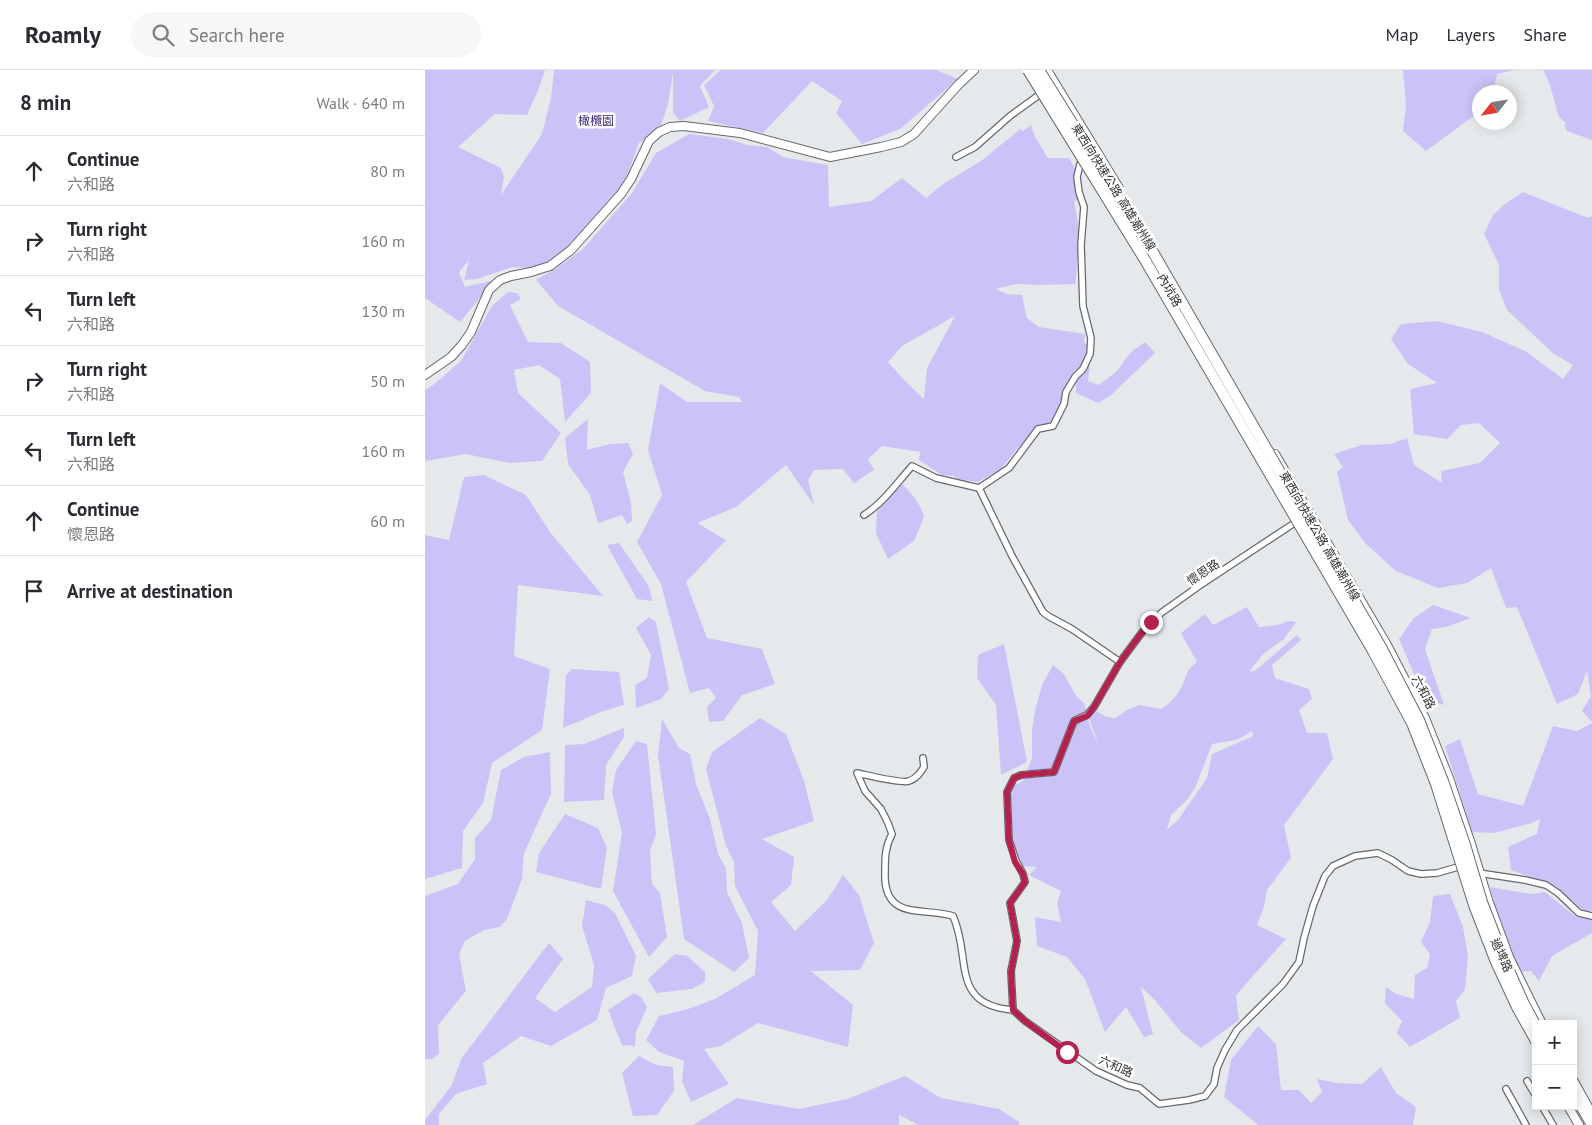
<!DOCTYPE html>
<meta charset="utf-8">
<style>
:root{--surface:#fff;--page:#f7f7f7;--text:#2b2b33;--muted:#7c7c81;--line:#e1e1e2}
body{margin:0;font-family:"PT Sans","Noto Sans TC",sans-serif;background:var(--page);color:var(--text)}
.controls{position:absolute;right:15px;bottom:15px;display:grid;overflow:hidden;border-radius:0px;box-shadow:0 2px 12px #0003}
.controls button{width:45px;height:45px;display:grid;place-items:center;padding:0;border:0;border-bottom:1px solid var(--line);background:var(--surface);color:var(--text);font:25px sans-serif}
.compass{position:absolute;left:1047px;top:15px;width:45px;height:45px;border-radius:50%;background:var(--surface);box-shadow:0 2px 12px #0003;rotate:239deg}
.stop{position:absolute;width:15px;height:15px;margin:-11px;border:4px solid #b3224e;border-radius:50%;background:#fff}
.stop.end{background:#b3224e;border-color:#fff;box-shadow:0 1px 5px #0008}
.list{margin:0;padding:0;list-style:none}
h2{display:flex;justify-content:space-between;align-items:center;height:65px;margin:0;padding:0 20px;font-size:21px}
h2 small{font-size:16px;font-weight:400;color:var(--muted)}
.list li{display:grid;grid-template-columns:32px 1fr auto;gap:15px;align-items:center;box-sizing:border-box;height:70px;padding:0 20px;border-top:1px solid var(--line)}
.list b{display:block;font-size:19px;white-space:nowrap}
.list p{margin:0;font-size:16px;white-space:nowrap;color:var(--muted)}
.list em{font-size:16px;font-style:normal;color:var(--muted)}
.icon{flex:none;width:28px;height:28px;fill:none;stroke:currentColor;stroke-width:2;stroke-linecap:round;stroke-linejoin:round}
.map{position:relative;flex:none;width:1167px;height:1055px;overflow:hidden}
header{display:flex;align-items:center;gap:30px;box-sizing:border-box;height:70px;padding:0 25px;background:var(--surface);border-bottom:1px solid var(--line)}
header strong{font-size:24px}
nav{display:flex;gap:28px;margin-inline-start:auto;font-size:18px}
.search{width:350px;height:45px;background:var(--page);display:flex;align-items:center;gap:12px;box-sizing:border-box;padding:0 18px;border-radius:28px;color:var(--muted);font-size:19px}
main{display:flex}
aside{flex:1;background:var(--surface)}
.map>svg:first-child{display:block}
</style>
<header>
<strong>Roamly</strong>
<div class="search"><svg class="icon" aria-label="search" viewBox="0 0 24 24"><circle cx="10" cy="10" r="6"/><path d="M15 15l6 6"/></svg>Search here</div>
<nav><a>Map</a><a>Layers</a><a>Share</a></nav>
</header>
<main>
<aside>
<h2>8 min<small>Walk · 640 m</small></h2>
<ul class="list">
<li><svg class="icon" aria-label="ahead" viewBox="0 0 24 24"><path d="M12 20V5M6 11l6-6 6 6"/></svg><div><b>Continue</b><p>六和路</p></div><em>80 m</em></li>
<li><svg class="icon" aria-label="right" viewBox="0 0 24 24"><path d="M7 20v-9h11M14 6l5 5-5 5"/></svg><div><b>Turn right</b><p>六和路</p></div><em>160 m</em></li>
<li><svg class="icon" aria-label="left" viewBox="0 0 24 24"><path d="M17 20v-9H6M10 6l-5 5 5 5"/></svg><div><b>Turn left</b><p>六和路</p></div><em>130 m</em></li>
<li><svg class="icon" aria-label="right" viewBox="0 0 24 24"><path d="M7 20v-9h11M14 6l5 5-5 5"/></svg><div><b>Turn right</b><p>六和路</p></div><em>50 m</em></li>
<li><svg class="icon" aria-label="left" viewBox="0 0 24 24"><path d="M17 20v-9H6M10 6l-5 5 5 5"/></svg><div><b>Turn left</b><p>六和路</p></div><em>160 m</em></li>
<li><svg class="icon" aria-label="ahead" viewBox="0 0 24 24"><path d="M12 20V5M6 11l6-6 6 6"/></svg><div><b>Continue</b><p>懷恩路</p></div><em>60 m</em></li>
<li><svg class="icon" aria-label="arrive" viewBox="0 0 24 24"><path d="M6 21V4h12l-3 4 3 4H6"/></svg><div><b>Arrive at destination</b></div></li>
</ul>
</aside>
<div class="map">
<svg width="1167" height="1055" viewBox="0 0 1167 1055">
<rect width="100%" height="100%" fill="#e5e9eb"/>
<g fill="#cbc3f8" fill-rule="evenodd">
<path d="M0,0H120L114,18L102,45L70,44L33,77L76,98L79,107L76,125L117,64L126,28L129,0H290L275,16L284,37L255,51L248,43V3L243,34L235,59L214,73L200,111L170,152L129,190L104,198L87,197L52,209L39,210L44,190L34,202L40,217L70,210L35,252L0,228Z"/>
<path d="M296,0H511L533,9L475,59L437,74L411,43L417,31L387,11L338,63L283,51L289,36L279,15Z"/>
<path d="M978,0H1090L1072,4L1068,22H1054V42L1001,81L978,61L981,35Z"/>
<path d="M1118,0H1167V70L1142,61L1139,55L1141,53L1134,47L1124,12Z"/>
<path d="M606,55L610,67L623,88H644L650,99L653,130L649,131L654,158L651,209H650L651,214L612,215L591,214L570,219L582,224L597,225L602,248L614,257L660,264L659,273L664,275L658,293L647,309L628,351L618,355L591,380L576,399L553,412L533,409L528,406L517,405L494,390L495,382L457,376L443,389L449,400L429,413L418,399L389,400L383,410L389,435L361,395L311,437L272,453L301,470L261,512L282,568L337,579L350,614L317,625L298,651L284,652L282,637L291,628L284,618L265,623L236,514L212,472L237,425L223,380L235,313L262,332H317L314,327L280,321L133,236L111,210L133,197L158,179L207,123L231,83L264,64L303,69L322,75L342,77L358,87L403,95L404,137L446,131L477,108L501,128L518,114L556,91L595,59L598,61ZM530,246L502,298L499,329L479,310L463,292L477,276Z"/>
<path d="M1098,122L1163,148L1167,146V652L1157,641L1166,626L1162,601L1153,624L1132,634L1092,537L1081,538L1066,498L1042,513L1013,518L971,501L941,474L923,450L912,402L918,397L909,384L937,375L966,374L982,368L989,395L1017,413L1016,401L1055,393L1075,373L1054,353L1036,355L1022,369L989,364L985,319L1012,313L983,294L966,269L976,254L1012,251L1057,262L1100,281L1138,309L1148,295L1129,284L1082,240L1074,219V195L1059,164L1068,145L1080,134Z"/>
<path d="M83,222L92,223L96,229L85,235L103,272L136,273L165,292L166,323L140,352L135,309L114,295L89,300L93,323L136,363L117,391L84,393L41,384L0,391V320L8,315L36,291L67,236Z"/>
<path d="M720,272L730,283L685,326L673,333L651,323V311L665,295L663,311L674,315L691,302L706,282Z"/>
<path d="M163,349L162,380L185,374L203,373L208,384L198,402L206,432L207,451L202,454L197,445L173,453L165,425L143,394L140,368Z"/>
<path d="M59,405L101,425L125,462L178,526L93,515L89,586L125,599L117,660L67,693L58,733L38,761L37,798L0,809V465L24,470L39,407Z"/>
<path d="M477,414C487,424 495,433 499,447L489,471L463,489L451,463L452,441Z"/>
<path d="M194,473L223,515L228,531L212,529L182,475Z"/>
<path d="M1008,535L1046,548L1021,557L1007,559L1000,579L1019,635L1000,629L974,569L989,548Z"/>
<path d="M822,537L834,557L853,555L863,551L871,552L859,569L838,584L826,599L825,602L831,600L872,565L876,570L847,595L850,608L884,619L887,629L874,640L882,663H902L908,689L859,755L866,788L842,820L839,837L832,855L861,869L811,925L814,950L776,978L756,962L729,929L716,917L728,964L719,967L701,937L680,962L660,909L642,887L612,876L610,847L636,852L632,833L636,821L604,805L612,797L598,796L588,784L584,725L588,716L598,711L607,688V660L611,636L618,613L628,595L639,604L651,626L659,633L665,656L675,679L664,648L671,641L682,647L690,648L702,640L715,635L736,639C746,633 752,626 757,616C764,602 759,602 772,592L756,563L780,544L788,555ZM827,661L828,666L787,684L782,708L753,750L742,760L746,745L762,730L771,716L787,674L812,670Z"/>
<path d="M224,547L231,552L244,619L236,629L211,638L210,615L222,608L226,585L211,558Z"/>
<path d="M579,574L602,692L576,705L571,635L552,608L553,585Z"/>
<path d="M147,599L194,602L199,635L176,642L138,658L141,605Z"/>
<path d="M335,648L361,664L379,711L389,751L337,769L369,787L366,815L346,832L370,861L402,830L418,805L434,825L449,873L435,900L386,901L428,935L423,977L333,953L296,976L279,979L304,1014L266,1032L257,1011L259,991L234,982L221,970L234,946L263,939L290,929L330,905L333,861L310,816L309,792L301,776L281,699L287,682Z"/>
<path d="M237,649L254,678L265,684L271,714L285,749L293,784L301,798L302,822L317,853L324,888L309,902L259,869L233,685Z"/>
<path d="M1167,653V841H1159L1132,817L1086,800L1083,777L1112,764L1115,749L1107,753L1069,763L1047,762L1020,676L1035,669L1053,724L1098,736L1128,656L1152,661Z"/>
<path d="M199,658V667L181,695L179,730L139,732L140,675L159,674Z"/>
<path d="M211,671L222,674L231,764L225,781L227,814L235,823L242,867L224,887L188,821L197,763L187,722L191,700Z"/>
<path d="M125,682L126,724L99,783L97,809L82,849L75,857L59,860L40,871L34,884L41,921L13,955L14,984L7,989H0V826L33,814L50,789V768L66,750L76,700L99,687Z"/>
<path d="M140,744L173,758L182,778L176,819L111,802L114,783Z"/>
<path d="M1065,817L1106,824L1120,822L1151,847L1167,850V863L1127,886L1114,911L1106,901L1095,902L1074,851Z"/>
<path d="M1025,824L1038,857L1043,886L1040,919L1031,931L1035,948L985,977L972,963L977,951L960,933L961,917L971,924L989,929L990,905L1002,898L1005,884L996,872L1005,852L1008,826Z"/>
<path d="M161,830L180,835L190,843L211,886L207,906L181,918L172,950L126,976L96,966L58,993L62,1014L31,1024L14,1044V1055H0V1050L27,1015L36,989L124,873L138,889L110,928L130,942L167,917L169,895L157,856Z"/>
<path d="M250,884L262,886L280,902V912L267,919L231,923L223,909Z"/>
<path d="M209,923L216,927L222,937L211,962L210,976L197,975L183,940Z"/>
<path d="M833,956L851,974L856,1020H874L886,1033L897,1022L892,1009L912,1013L937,1014L956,997L971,1023L991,1037L988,1055H833L799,1027L806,990Z"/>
<path d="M214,986L231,995L248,997L249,1021L232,1045L208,1046L197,1003Z"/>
<path d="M480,1006L516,1028L574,1039L594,1052V1055H494L474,1045V1055H268L312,1028L374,1039L422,1029Z"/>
</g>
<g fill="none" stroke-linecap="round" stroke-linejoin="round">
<g stroke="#66696c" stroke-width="8">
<g id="street">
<path d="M531,87L550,77L585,46L614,25"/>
<path d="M554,418L584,398L613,359L628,356L639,334L641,322L650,307L658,299L665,284L666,268L658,236L656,175L659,137L654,122L652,107L655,94"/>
<path d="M554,418L587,486L618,542L623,546L647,559L695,592"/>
<path d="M439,445C458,433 472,413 487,396L511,408L554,418"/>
<path d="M874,450L774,516L736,543L718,561L695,592L669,637L662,645L649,651L629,702L596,705L589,708L582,722L584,770L591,791L598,804L600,812L585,833L592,871L586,901L588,940L600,951L671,1001L702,1015L715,1018L734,1034L764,1030L780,1026L789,1014L792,998L800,980L812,960L858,914L874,892L879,868L888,836L900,806L908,796L930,786L953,783L967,790L983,801L996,804L1012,803L1033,797L1038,798"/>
<path d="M498,688L499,697C495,703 491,709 484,711C477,714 442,705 432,703L440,721L456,739L463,753L467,764C460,777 460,788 460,802C458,851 497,837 528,846C547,887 524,935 588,940"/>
<path d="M1054,803L1100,810L1121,815L1133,823L1154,843L1167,846"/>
<path d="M1102,1011L1111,1026"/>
<path d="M1081,1019L1101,1055"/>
<path d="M1117,1036L1128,1055"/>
</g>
</g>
<g stroke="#66696c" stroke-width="10">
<g id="secondary">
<path d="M622,0L694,118"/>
<path d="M0,305L26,287L37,275L46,262L64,220L75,210L86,206L106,202L125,196L146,180L196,124L206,109L224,71L234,62L245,57L259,56L315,63L405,87L456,77L476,72L489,64L534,14L549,0"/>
<path d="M850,384L962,575L1000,648L1024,708L1046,774L1063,830L1084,887L1117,954"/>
<path d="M1148,1010L1167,1044"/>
<path d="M1143,1036L1154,1055"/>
</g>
</g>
<g stroke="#66696c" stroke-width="12">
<path id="highway" d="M1148,1022L1167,1055"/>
</g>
<use href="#street" stroke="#fff" stroke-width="5.5"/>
<use href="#secondary" stroke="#fff" stroke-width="8"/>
<use href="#highway" stroke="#fff" stroke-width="10"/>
<g stroke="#66696c" stroke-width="12" stroke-linecap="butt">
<g id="highway-bridge">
<path d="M603,0L720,190L948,581L987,653L1011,714L1049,835L1071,892L1092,937L1111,971"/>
<path d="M614,0L729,184L956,577L994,650L1018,711L1040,775L1057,832L1079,889L1099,934L1111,956"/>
</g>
</g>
<use href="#highway-bridge" stroke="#fff" stroke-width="10"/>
</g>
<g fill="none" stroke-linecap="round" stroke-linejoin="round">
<path stroke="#b3224e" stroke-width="6" d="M642,982L600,951L588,940L586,902L592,871L585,833L600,812L598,804L590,792L584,770L582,722L589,708L596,705L629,702L649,651L662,646L669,637L695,592L715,565L726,552"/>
</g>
<g text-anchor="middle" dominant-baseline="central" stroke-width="5" stroke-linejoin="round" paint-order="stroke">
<g font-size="12" fill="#3f2976" stroke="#fff">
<text x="171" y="50">橄欖園</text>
</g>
<g font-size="12" fill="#2f3031" stroke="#fff">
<text transform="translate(689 117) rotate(58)">東西向快速公路 高雄潮州線</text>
<text transform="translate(745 220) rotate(60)">內坑路</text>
<text transform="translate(895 466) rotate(60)">東西向快速公路 高雄潮州線</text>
<text transform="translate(778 502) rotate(-34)">懷恩路</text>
<text transform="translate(999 622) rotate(63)">六和路</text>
<text transform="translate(1077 885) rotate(66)">過埤路</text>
<text transform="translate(691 996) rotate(24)">六和路</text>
</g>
</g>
</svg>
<div class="controls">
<button>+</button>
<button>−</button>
</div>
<svg class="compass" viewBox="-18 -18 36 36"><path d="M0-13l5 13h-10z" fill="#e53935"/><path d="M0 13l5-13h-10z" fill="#7c7c81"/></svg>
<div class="stop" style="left:642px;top:982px"></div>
<div class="stop end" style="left:726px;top:552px"></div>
</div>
</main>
